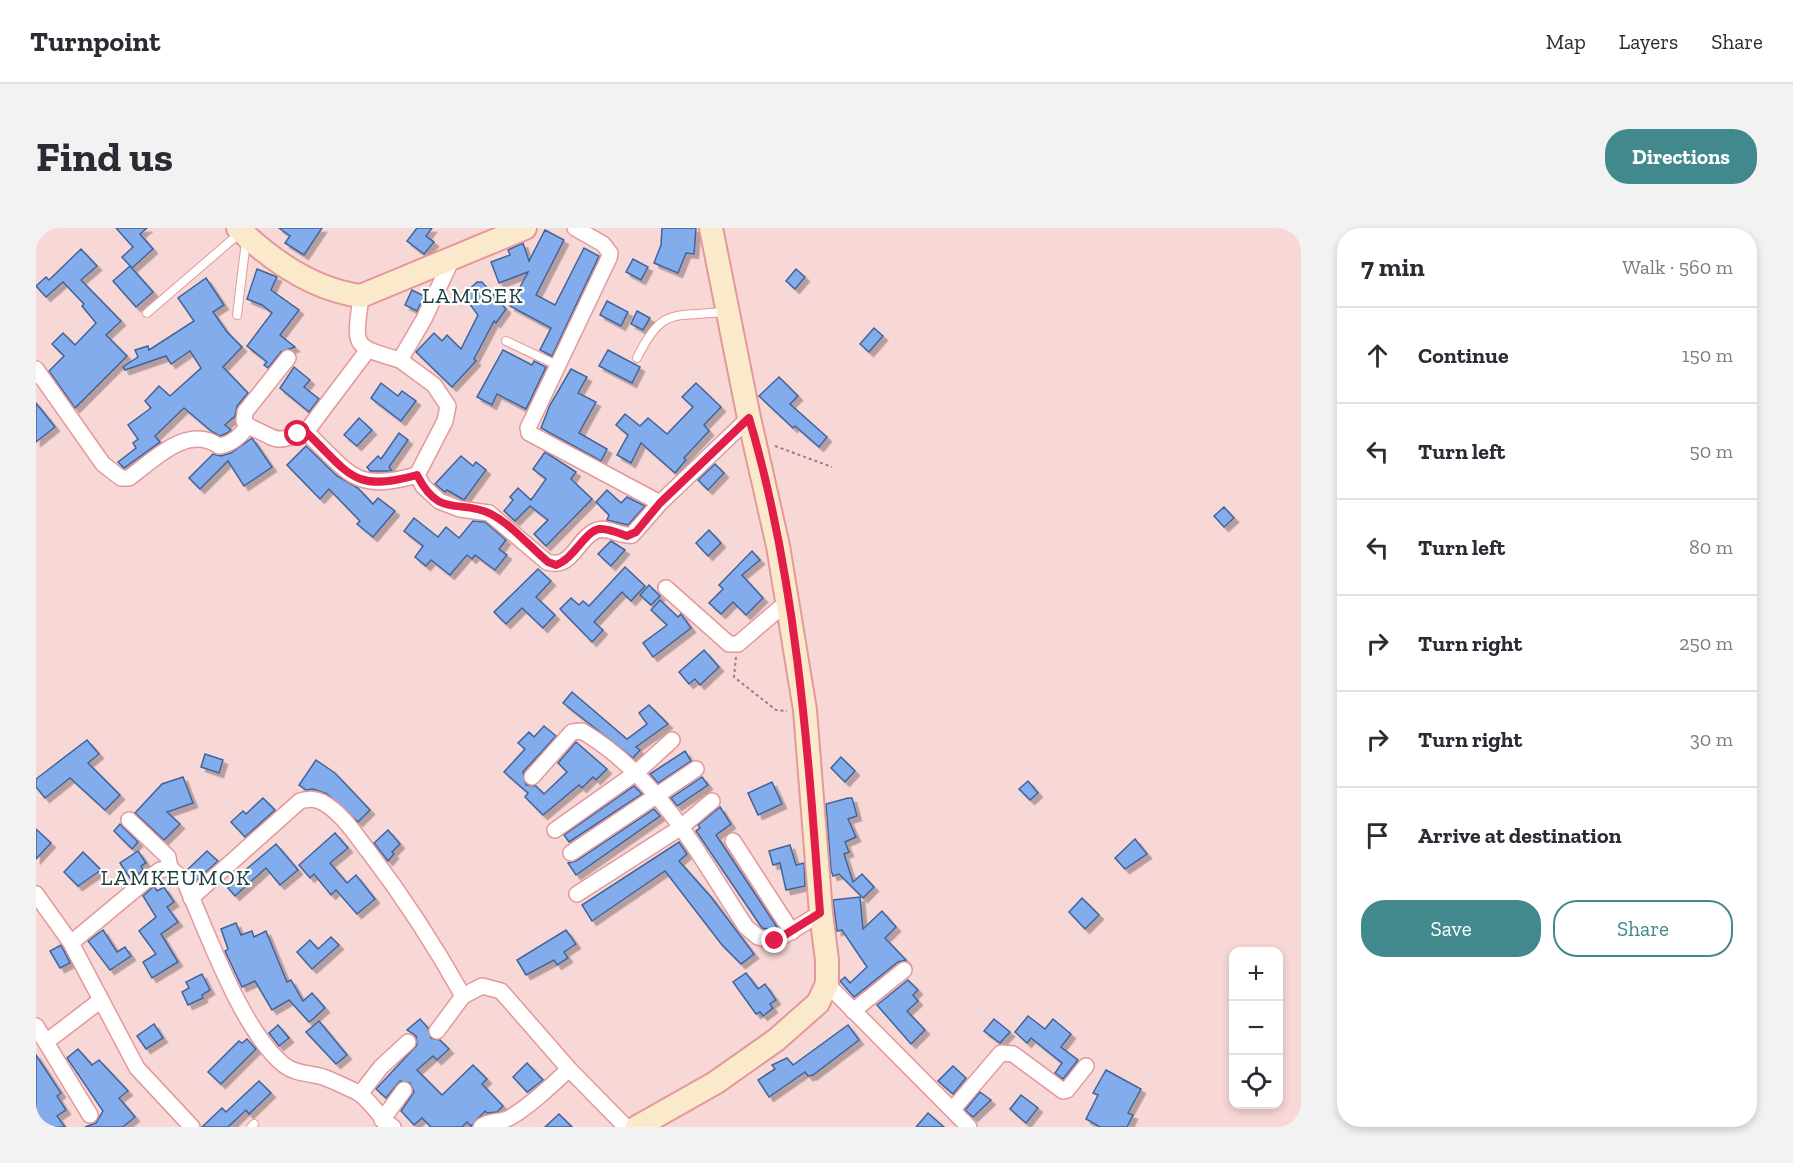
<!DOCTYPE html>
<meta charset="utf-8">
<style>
:root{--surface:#fff;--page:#f2f2f3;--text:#2b2b33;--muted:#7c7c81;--line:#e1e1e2;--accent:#41898c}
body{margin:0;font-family:"Zilla Slab",serif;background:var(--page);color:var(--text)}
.controls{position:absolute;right:18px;bottom:18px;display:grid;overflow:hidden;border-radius:12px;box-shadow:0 3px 9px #0003}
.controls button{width:54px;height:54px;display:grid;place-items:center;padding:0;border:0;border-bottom:2px solid var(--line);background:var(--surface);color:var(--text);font:30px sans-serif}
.stop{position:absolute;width:18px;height:18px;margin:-14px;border:4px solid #e11d48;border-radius:50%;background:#fff}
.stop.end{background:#e11d48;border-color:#fff;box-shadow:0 2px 6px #0008}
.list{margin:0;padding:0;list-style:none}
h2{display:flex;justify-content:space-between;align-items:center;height:78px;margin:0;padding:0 24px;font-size:26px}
h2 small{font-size:20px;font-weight:400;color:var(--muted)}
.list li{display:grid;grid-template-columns:39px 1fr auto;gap:18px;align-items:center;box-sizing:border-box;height:96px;padding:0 24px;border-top:2px solid var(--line)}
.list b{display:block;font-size:22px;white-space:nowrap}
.list em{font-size:20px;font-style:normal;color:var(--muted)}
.actions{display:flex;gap:12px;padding:18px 24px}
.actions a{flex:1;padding:14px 0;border:2px solid var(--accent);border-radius:24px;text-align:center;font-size:21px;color:var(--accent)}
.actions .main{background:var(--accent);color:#fff}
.icon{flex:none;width:33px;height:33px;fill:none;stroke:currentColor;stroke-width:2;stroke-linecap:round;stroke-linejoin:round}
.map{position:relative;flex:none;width:1265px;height:899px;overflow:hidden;border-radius:24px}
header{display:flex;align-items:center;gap:36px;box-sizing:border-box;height:84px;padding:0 30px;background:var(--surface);border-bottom:2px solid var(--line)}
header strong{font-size:28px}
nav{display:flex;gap:33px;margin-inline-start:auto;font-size:21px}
.intro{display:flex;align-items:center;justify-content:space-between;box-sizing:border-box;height:144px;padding:0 36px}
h1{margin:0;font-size:42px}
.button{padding:15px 27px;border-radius:24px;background:var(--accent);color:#fff;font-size:21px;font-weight:700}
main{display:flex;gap:36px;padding:0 36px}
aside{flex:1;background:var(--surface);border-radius:24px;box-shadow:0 3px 9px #0003}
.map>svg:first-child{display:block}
</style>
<header>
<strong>Turnpoint</strong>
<nav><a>Map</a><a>Layers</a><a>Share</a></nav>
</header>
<div class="intro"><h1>Find us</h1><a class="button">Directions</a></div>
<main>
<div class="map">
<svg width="1265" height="899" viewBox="0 0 1265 899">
<defs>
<filter id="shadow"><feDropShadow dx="4.5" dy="4.5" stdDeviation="0" flood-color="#0004"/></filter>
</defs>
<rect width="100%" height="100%" fill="#f8d7d7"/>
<g fill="#82aceb" stroke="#416499" stroke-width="1.5" filter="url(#shadow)">
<path d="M80,0H111L104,6L117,21L96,40L86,29L97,19Z"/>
<path d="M243,0H286L268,27L249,15L254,8Z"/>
<path d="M381,0H396L390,8L398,14L388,26L371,13Z"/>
<path d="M626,0H660L658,26L650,25L642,45L618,35L625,17Z"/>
<path d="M509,2L528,12L500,67L519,77L548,20L563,28L516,128L504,122L515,100L474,78L492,44L463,55L455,34L474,27L472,22L487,15L493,33Z"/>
<path d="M45,21L61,38L45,52L85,93L70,107L91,128L39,180L13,143L28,128L16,116L27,105L39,117L60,95L46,78L48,76L27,54L10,69L0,58L10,49L13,52Z"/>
<path d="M597,31L612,39L605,52L590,44Z"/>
<path d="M94,38L117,64L100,79L77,53Z"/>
<path d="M221,41L241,49L235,62L263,82L244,107L259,119L245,124L232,140L228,137L231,134L211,118L236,85L226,77L211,71Z"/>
<path d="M760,41L769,49L759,61L750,53Z"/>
<path d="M170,50L188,77L177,84L191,104L206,119L187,139L212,165L201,178L199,188L189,197L195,202L191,205L184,208L175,203L148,180L119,208L124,214L88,240L82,234L100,220L97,215L102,211L92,197L115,180L109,173L123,158L134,168L165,140L154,123L135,136L130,128L89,142L87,139L102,129L99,122L112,118L113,122L158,93L142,70Z"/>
<path d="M441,54H446L470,81L460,95L458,93L438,131L440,133L416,159L380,124L398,105L406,113L411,107L425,121L442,87L427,67Z"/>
<path d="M376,62L388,68L381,83L369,77Z"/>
<path d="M571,73L592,84L585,98L564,87Z"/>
<path d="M601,83L614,90L607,102L595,96Z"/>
<path d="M838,100L847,108L833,124L824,116Z"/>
<path d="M467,122L496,137L498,133L510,139L490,181L461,166L456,177L441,169Z"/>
<path d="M572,122L604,139L596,155L563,138Z"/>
<path d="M258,139L274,152L268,159L283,171L273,184L244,160Z"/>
<path d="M535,141L551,149L542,165L560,174L543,205L571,221L565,233L505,200L514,177Z"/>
<path d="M743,149L762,168L754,176L791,209L783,219L759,198L757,200L723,168Z"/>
<path d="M345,155L362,168L366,163L380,173L365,193L335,170Z"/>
<path d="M660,155L685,179L668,197L673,203L648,230L650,232L639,245L605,215L595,235L581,227L592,207L580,197L589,186L604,198L612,190L631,206L657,179L646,169Z"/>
<path d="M0,175L19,199L0,214Z"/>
<path d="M323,190L336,202L321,218L308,207Z"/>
<path d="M363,205L372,212L353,239L356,243H334L331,239L342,228L345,231Z"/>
<path d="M216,210L236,239L208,258L192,233L164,261L153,250L177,226L185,228L195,225Z"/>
<path d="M270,218L301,248L322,260L337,276L342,270L359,283L337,309L321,296L324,293L293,261L284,271L251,237Z"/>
<path d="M509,224L540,244L535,251L556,271L510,318L498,306L512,292L494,278L479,293L468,283L477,272L474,269L482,260L495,272L510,251L497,241Z"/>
<path d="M425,228L437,238L440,234L450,242L428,272L411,262L409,264L399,256Z"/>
<path d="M679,236L688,245L672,262L662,252Z"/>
<path d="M571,262L585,275L591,269L609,278L592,297L571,292L573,287L560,274Z"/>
<path d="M1188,279L1198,290L1188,299L1178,288Z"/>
<path d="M378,290L402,309L410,299L423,310L437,293L449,294L470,312L463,321L471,327L459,342L439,327L436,331L431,327L414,347L395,332L390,338L379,329L387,318L368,303Z"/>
<path d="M673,302L685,315L672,328L660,315Z"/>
<path d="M575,313L589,322L575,338L562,326Z"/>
<path d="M716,323L724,332L706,347L727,370L710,387L697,374L685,386L673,375L687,361L683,357Z"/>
<path d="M589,339L609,358L595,373L586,364L558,394L567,402L556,414L524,381L535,370L543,377L547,373L553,378Z"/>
<path d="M502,341L515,353L500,369L519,387L507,400L486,380L470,396L458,384Z"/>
<path d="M613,357L624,368L615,377L604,367Z"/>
<path d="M624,372L642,389L645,386L655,400L617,429L607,415L631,397L615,382Z"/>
<path d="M668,422L683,439L664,457L659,451L653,456L643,444Z"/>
<path d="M536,464L591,511L611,496L603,485L613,477L632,496L600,519L604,522L597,530L527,475Z"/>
<path d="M508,498L520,508L487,544L490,557L500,558L508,566L531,544L522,535L540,514L571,541L560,552L557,549L546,560L543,557L507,587L489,569L492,565L468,544L489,521L482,515L493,504L498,509Z"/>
<path d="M51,512L63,526L52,535L84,567L69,582L34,550L9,570L0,559V551Z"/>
<path d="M649,523L655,533L622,555L614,546Z"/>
<path d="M169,526L187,532L183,545L165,539Z"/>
<path d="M805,529L819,543L809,554L795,540Z"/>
<path d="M280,532L299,545L334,582L322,594L291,566L277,561L270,562L263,557Z"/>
<path d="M147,549L157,575L131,584L144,596L128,612L99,585L126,556Z"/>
<path d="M666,549L672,557L641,578L635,570Z"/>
<path d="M992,553L1002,565L994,572L983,561Z"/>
<path d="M736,554L746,576L722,587L712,565Z"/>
<path d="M598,558L606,566L533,614L528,607Z"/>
<path d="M227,570L239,582L209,609L195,594L207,583L210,586Z"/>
<path d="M812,570H816L821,588L812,591L820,609L809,614L813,624L808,626L817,654L826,646L838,659L827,670L803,646L797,648L795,642L790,576Z"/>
<path d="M684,579L695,596L680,607L741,699L736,702L726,700L660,603L664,600L662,597Z"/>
<path d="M618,581L624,588L540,647L532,635L540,633Z"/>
<path d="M84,596L102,614L96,621L78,603Z"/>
<path d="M0,601L15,615L0,631Z"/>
<path d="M352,602L364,616L356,624L358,626L352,633L338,615Z"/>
<path d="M299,605L312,620L294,635L311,655L320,647L339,671L321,686L300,662L295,667L278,646L274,650L263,637Z"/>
<path d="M1099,611L1111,626L1089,641L1079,630Z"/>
<path d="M643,614L651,626L643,633L675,669L718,726L705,736L686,717L629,643L556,693L546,677Z"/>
<path d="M240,616L262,642L244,657L230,640L199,668L192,660L197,656L195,654Z"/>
<path d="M754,617L760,637L768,635L769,658L750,662L744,635L737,637L733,623Z"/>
<path d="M102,623L110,635L105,638L107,642L95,652L84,635Z"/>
<path d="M171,623L182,633L160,653L151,642Z"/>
<path d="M47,624L65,642L42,658L28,644Z"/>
<path d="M118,658L121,663L128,659L138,674L131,679L142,694L125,706L142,734L116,750L107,734L120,726L103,703L120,689L107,668Z"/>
<path d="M824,669L827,701L846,683L860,699L849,710L870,732L862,734L818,769L804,753L809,749L814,755L831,739L806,702L801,703L797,672Z"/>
<path d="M1046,670L1063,687L1049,701L1033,684Z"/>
<path d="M200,695L205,707L216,703L218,709L230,703L251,754L255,752L267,773L276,765L289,780L277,791L273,794L253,772L236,782L219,753L206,759L189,723L192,721L185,701Z"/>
<path d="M67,702L81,724L89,719L95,728L74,742L52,713Z"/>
<path d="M530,702L540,716L528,724L532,730L521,737L518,732L490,747L481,732Z"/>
<path d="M295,709L303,717L276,741L261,724L274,712L282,721Z"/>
<path d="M25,717L34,735L24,740L14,723Z"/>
<path d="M710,745L722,761L729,756L740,772L734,776L737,780L727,788L724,784L720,786L697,754Z"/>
<path d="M166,746L174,762L166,767L167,770L152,777L146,764L153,760L150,754Z"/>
<path d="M872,752L882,762L877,767L882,773L871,783L889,802L875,816L841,777Z"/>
<path d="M992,788L1009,801L1017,791L1035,806L1025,819L1042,832L1027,851L1019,845L1026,835L995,810L991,815L979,804Z"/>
<path d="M384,791L392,800L395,810L404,812L413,821L401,832L397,828L381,842L406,867L437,837L451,851L446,856L467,878L461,884L451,885L449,883L435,898L431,894L426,899H395L386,890L378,897L365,883L378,864L374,855L364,853L350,870L340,861L381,817L380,808L371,802Z"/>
<path d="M958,791L974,804L964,815L948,803Z"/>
<path d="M283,793L311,827L300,836L270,804Z"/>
<path d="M118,796L127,810L110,821L101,808Z"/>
<path d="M242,797L253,810L243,818L233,805Z"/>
<path d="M812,797L823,812L777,847L772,848L769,844L733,869L722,852L739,841L736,837L751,830L757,837Z"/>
<path d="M211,811L220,821L185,856L172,844L203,813L206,815Z"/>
<path d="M42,821L56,837L63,832L92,863L83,870L99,889L87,899H49L60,895L67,883L31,830Z"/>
<path d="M0,827L25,865L21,868L30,882L21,888L29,899H10L0,884Z"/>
<path d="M491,835L507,852L491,864L477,849Z"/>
<path d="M917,838L930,850L917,866L902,853Z"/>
<path d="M1070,842L1105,861L1092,885L1097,887L1091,899H1064L1050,891L1062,867L1057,865Z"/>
<path d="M223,853L235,865L213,886L210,882L192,899H166L186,880L190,884Z"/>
<path d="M944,864L955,872L937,889L929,882Z"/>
<path d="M985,867L1002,880L990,895L974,881Z"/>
<path d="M892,885L908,899H880Z"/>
<path d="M523,886L536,899H509Z"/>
</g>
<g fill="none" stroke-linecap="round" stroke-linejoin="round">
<g stroke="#e59899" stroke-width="10">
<g id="lane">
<path d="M111,85L205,4"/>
<path d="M201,87L210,13"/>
<path d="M470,113L523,138"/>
<path d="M601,130C626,79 636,89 689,84"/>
<path d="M215,899L218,896"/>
</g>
</g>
<g stroke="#e59899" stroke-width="18">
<g id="street">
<path d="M539,0L567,16L574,25L573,30L492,200L493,205L624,275"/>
<path d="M415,33L388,91L364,132L398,157L412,178L409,193L381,247L387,258L403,273L424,281L453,285L511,334C536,342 540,312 559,303C571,297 583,309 596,307L624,275L713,190"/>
<path d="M325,68C319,118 314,118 364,132"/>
<path d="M0,141L67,236L85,250H93C119,231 151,196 183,218C196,216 204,208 212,198C245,212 235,216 270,204C314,245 317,265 381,247"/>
<path d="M212,198L208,193L209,184L252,130"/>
<path d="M270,204L331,123"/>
<path d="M630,360L693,416H702L751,374"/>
<path d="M496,549L536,504L546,503C623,549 662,626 710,699L722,709L739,713L785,685"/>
<path d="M93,592L132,629L134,640"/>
<path d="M519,602L601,544L636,512"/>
<path d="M697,613L756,704"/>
<path d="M535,625L660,541"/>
<path d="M0,666L35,715L101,840L156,899"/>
<path d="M541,666L644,600L676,573"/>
<path d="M155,670L264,573C272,571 278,570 286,574C306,585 319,606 333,624C368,670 399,718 427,768"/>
<path d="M35,715L113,650L124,642L134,640L148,652C171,703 205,802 248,837C259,846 274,845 287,849C298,853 310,859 321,864C335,872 343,890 357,899"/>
<path d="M791,756L933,899"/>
<path d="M817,783L868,742"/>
<path d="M0,798L54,887"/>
<path d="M401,803L427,768L446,758L465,763L533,841L590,899"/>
<path d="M10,814L65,772"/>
<path d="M324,866L345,839L372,814"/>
<path d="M917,881L965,825L977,826L1027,863L1031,862L1050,838"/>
<path d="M346,892L368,862"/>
<path d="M445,899C455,891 464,896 475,889C496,876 515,858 533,841"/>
</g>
</g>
<g stroke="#e59899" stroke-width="26">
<g id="secondary">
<path d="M202,0C236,33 278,62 325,68L489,0"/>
<path d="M601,899L679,855L740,812L782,775L791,756V732L785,685L769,482L742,318L713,190L675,0"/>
</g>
</g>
<g stroke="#9c7d7d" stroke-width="2" stroke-dasharray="3 3" stroke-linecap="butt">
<path d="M739,218L796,239"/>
<path d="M700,429L698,449L740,482L751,483"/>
</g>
<use href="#lane" stroke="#fff" stroke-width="8"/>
<use href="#street" stroke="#fff" stroke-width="15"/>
<use href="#secondary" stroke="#fae9cb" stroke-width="22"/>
</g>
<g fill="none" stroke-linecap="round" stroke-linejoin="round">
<path stroke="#e11d48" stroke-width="8" d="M262,206L270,204C314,246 317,265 381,247C404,292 423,270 455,286C476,297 494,319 512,334L520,337C538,331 548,304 563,301C572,300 583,305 591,308L600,304L624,275L713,190C760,348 772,521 784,685L739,713"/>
</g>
<g text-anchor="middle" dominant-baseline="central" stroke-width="4.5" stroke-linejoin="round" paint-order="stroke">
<g font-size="22" letter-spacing="1.5" fill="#1b3e3f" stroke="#fff">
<text x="437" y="67">LAMISEK</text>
<text x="140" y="649">LAMKEUMOK</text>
</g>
</g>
</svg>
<div class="controls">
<button>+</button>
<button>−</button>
<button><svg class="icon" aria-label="locate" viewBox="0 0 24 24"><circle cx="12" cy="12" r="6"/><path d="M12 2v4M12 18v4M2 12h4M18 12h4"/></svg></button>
</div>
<div class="stop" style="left:262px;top:206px"></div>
<div class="stop end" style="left:739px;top:713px"></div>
</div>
<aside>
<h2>7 min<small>Walk · 560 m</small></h2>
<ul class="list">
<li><svg class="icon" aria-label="ahead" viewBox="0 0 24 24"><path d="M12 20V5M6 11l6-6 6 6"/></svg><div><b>Continue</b></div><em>150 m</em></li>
<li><svg class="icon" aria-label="left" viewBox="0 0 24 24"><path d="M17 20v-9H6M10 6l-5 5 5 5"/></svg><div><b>Turn left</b></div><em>50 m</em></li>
<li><svg class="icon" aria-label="left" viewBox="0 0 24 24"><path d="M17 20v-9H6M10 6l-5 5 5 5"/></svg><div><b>Turn left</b></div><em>80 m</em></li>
<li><svg class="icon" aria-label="right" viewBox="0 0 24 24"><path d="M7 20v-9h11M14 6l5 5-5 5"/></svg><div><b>Turn right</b></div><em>250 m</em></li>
<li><svg class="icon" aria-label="right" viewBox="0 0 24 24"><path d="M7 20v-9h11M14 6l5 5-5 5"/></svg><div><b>Turn right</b></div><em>30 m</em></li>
<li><svg class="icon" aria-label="arrive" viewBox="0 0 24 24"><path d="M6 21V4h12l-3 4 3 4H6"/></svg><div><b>Arrive at destination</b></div></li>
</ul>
<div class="actions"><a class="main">Save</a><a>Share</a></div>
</aside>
</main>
